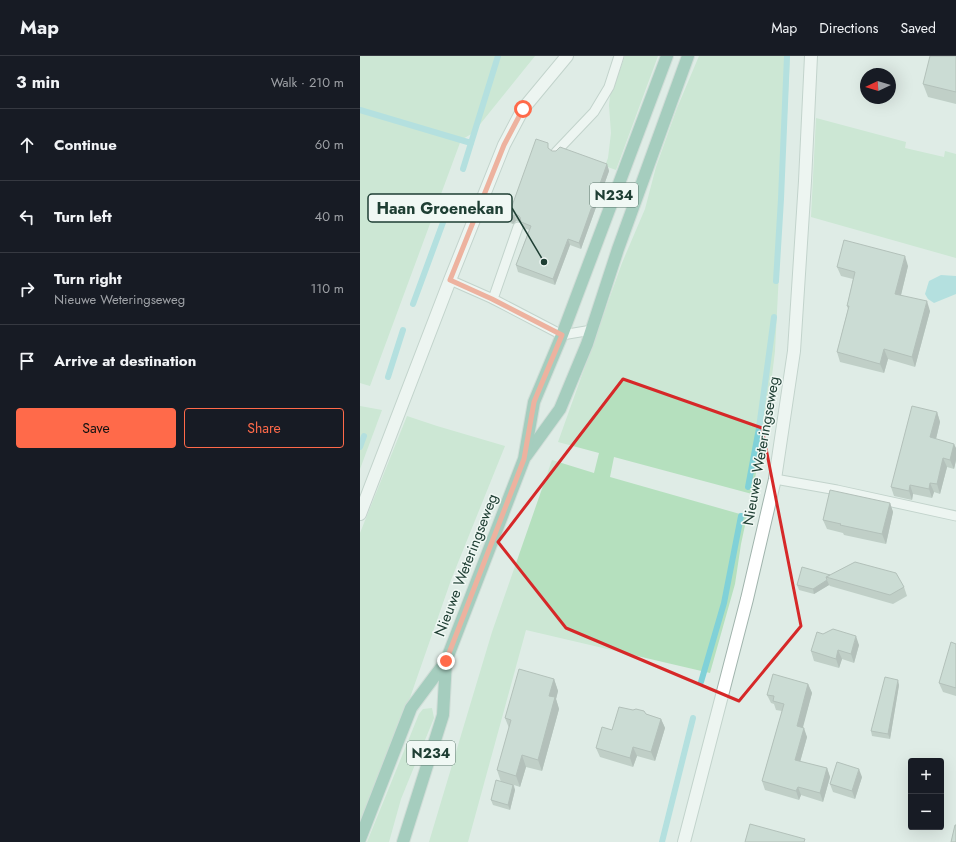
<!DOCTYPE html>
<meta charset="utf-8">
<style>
:root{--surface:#171b24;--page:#20242c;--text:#f1f3f6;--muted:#9ea1a6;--line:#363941;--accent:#ff6a4a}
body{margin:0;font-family:Jost,sans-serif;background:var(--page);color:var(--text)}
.controls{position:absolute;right:12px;bottom:12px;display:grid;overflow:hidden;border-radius:4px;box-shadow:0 4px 16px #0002}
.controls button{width:36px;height:36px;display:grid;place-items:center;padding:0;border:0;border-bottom:1px solid var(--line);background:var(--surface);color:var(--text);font:20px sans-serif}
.compass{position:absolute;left:500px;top:12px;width:36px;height:36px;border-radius:50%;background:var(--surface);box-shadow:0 4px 16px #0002;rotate:266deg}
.stop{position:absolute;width:12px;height:12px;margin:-9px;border:3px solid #ff6a4a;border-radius:50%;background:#fff}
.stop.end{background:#ff6a4a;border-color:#fff;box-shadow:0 1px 4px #0008}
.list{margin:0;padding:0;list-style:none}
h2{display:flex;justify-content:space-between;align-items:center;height:52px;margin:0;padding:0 16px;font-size:17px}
h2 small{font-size:13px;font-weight:400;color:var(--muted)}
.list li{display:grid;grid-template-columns:26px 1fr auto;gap:12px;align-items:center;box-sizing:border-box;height:72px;padding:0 16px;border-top:1px solid var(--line)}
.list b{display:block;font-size:15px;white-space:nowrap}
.list p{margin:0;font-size:13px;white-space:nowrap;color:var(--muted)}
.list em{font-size:13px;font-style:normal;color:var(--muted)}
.actions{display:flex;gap:8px;padding:12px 16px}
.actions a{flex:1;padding:9px 0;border:1px solid var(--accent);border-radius:4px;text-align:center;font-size:14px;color:var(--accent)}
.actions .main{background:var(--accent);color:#111}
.icon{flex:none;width:22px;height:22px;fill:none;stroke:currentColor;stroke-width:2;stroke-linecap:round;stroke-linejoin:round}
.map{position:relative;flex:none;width:596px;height:786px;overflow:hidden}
header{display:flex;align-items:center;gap:24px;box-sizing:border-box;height:56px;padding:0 20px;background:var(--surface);border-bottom:1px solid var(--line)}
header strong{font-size:19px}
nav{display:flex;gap:22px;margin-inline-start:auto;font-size:14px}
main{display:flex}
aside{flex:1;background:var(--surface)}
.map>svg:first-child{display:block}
</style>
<header>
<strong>Map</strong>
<nav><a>Map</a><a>Directions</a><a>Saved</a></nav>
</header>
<main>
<aside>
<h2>3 min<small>Walk · 210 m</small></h2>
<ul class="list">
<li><svg class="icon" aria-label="ahead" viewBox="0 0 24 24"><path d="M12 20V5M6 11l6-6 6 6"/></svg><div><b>Continue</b></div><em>60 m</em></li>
<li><svg class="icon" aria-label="left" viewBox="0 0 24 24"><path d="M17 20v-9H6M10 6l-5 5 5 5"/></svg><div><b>Turn left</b></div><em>40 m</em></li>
<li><svg class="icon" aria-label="right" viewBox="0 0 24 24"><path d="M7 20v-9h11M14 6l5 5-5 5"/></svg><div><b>Turn right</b><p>Nieuwe Weteringseweg</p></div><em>110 m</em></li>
<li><svg class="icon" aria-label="arrive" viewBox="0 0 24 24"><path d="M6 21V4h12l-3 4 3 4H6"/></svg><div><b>Arrive at destination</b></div></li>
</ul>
<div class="actions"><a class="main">Save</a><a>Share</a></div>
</aside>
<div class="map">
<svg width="596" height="786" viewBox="0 0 596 786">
<rect width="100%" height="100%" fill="#dfece6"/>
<g fill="#b5e0be">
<path d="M0,0H175L113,77L101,84L10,330L0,327Z"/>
<path d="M265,0H298L256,114L245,110L248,102L251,77L249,49L250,40Z"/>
<path d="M339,0H430L415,295L408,353L392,438L254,401L250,421L387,460L381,488L375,528L350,617L166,574L108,786H69L132,576L192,404L234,417L239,397L198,386L262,207L285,153L296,111L317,52Z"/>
<path d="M456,62L546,86L545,92L584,101L585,95L596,98V202L451,161Z"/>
<path d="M0,350L22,354L0,413Z"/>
<path d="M47,360L77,370L145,390L91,524L44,659L0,770V477Z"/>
<path d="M72,652L74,662L41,743L29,786H7L59,658L63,653Z"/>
</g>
<path fill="#80d1d8" d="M581,219L596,220V238L574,247L568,243L565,238L569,225Z"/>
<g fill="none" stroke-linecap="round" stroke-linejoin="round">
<g stroke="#80d1d8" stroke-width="6">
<path d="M0,54L111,87"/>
<path d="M103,113L138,0"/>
<path d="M416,225L421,143L427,0"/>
<path d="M53,248L92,142"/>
<path d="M28,321L43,274"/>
<path d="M0,391L4,380"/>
<path d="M388,431L399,372L414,261"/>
<path d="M341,626L364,547L381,460"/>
<path d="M302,786L333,662"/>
</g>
<g stroke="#a1b4ad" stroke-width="11">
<g id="service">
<path d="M196,96L234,56L249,31L259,0"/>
<path d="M158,171L133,243L202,279L232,274"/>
<path d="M90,224L133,243"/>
<path d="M415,423L477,434L596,460"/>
</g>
</g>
<g stroke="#a1b4ad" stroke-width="14">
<g id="minor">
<path d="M0,458L90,224L144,89L163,53L207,0"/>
<path d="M324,786L387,543L415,423L434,295L445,125L451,0"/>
</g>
</g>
<g stroke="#c0c9c6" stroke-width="14">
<g id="primary">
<path d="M166,400L200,353L227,288L258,193L328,0"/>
<path d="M0,783L51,652L86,605L164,403L174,346L202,279L307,0"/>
<path d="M43,786L83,659L86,605"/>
</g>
</g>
<use href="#service" stroke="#fff" stroke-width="9"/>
<use href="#minor" stroke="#fff" stroke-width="12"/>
<use href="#primary" stroke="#5fa78f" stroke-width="12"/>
</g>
<g fill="#9baba3">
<path d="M596,0V48L568,41L563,28Z"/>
<path d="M191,94L192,95L247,108L249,115L221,193L210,189L195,229L158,216L156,209L169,174L164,172L162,166H160L156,165L153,168L150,167L148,161Z"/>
<path d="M548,210L541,239L570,255L555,311L528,303L524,317L480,306L477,296L488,253L487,250L493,223L481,220L477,211Z"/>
<path d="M577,356L580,366L576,383L596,392V404L594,413L587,411L580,438L574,436L572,442L553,438L552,444L534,440L531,431Z"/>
<path d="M530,447L533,456L526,488L484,479L483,477L467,473L463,464Z"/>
<path d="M470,519L544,531L547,540L533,548L470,530L469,529L454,538L439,534L437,529Z"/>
<path d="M596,588V640L583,636L579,627Z"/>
<path d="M499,589L494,607L482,603L479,612L454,605L451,595Z"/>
<path d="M194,623L198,635L196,643L199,653L182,715L166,711L160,731L154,729L155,734L150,754L133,749L131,744L141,726L137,714L149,672L145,662Z"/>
<path d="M448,628L452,637L442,672L447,681L440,706L467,712L470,721L463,746L441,739L439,744L405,734L402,725L422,655L416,654L414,648L411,647L407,639Z"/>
<path d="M539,629L530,683L512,680L511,675Z"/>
<path d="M286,658L301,663L305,672L295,705L277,700L273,711L240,701L236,692L252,674Z"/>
<path d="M502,721L495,743L473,736L470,728Z"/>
</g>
<g fill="#7e8b85">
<path d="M247,108L249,115L221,193L219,187Z"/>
<path d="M154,159L156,165L153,168L150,162Z"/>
<path d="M208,183L210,189L195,229L193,223Z"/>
<path d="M545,200L548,210L539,247L535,238Z"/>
<path d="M567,245L570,255L555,311L552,301Z"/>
<path d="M524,293L528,303L524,317L520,308Z"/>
<path d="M577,356L580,366L574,391L570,381Z"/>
<path d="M594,388L596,392V404L594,413L590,404Z"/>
<path d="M583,402L587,411L580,438L577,428Z"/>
<path d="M570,427L574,436L572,442L569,433Z"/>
<path d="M550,429L553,438L552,444L549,435Z"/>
<path d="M530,447L533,456L526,488L522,478Z"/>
<path d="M467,524L469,529L454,538L453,533Z"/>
<path d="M496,580L499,589L494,607L491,598Z"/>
<path d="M478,594L482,603L479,612L476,603Z"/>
<path d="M194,623L198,635L196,643L199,653L182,715L178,704L189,640Z"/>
<path d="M538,624L539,629L530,683L528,678Z"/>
<path d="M448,628L452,637L441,679L437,670Z"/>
<path d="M301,663L305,672L295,705L291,696Z"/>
<path d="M444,672L447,681L438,713L435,704Z"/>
<path d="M273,691L277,700L273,711L270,702Z"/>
<path d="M162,699L166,711L160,731L156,720Z"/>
<path d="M467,712L470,721L463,746L460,737Z"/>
<path d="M499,713L502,721L495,743L492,735Z"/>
<path d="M153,729L155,734L150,754L148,749Z"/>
<path d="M438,731L441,739L439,744L436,735Z"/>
</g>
<g fill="#b4c7be" stroke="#7e8b85">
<path d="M570,0H596V36L563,28Z"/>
<path d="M176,83L188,87V92L192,95H196L200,91L247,108L219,187L208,183L193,223L156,209L171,170L161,166L160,161L158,159H154L150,162L148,161Z"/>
<path d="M484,184L545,200L535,238L567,245L552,301L524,293L520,308L477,296L489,250H487L495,216L477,211Z"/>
<path d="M552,350L577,356L570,381L594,388L590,404L583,402L577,428L570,427L569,433L550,429L549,435L531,431Z"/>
<path d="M470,434L530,447L522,478L480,469L481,468L463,464Z"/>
<path d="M495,506L536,517L544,531L530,539L466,521Z"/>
<path d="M442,511L470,519L466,521L467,524L453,533L437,529Z"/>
<path d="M473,573L496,580L491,598L478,594L476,603L451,595L457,576L463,578Z"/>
<path d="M591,586L596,588V632L579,627Z"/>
<path d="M159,613L194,623L189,640L195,641L178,704L162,699L156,720L137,714L151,664L145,662Z"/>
<path d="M413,618L448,628L437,670L444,672L435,704L467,712L460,737L438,731L436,735L402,725L424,648L413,645L414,640L407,639Z"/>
<path d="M525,621L538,624L528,678L511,675Z"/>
<path d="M259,651L273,654L276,653L284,655L286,658L301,663L291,696L273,691L270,702L236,692L242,671L252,674Z"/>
<path d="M477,706L499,713L492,735L470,728Z"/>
<path d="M136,724L153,729L148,749L131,744Z"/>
<path d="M390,768L445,783L444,786H385Z"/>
<path d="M595,769H596V786H591Z"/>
</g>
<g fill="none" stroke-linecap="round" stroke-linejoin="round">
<path stroke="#ff6a4a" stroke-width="5" d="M86,605L164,403L174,346L202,279L132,243L90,224L144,89L163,53"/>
</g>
<path d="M0 0H596V786H0ZM263,323L402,372L441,570L379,645L206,572L138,486Z" fill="#dfece6" fill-opacity=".55" fill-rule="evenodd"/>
<path fill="none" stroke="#d62828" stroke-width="3" stroke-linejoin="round" d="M263,323L402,372L441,570L379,645L206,572L138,486Z"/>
<g text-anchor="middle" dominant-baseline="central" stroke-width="3" stroke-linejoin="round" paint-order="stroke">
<g fill="#f0f8f4" stroke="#5d766d" stroke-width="1">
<rect x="230" y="127" width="48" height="24" rx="3"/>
<rect x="47" y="685" width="48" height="24" rx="3"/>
</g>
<g font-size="14" font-weight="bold" fill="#1e3e33">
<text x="254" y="139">N234</text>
<text x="71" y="697">N234</text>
</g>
<g font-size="15" fill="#1e3e33" stroke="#f0f8f4">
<text transform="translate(401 395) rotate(-80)">Nieuwe Weteringseweg</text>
<text transform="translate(106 509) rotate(-69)">Nieuwe Weteringseweg</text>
</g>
</g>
<path fill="none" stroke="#1e3e33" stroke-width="1.5" d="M184 206L152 152"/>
<circle fill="#1e3e33" stroke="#f0f8f4" stroke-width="1.5" cx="184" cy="206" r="4"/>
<rect fill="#f0f8f4" stroke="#1e3e33" stroke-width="1.5" x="8" y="138" width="144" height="28" rx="4"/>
<g font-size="16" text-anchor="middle" font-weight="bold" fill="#1e3e33">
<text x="80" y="158">Haan Groenekan</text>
</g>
</svg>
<div class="controls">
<button>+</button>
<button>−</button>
</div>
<svg class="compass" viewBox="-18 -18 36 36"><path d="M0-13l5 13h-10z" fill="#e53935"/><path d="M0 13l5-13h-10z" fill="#9ea1a6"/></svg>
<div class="stop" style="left:163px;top:53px"></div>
<div class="stop end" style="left:86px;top:605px"></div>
</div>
</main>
